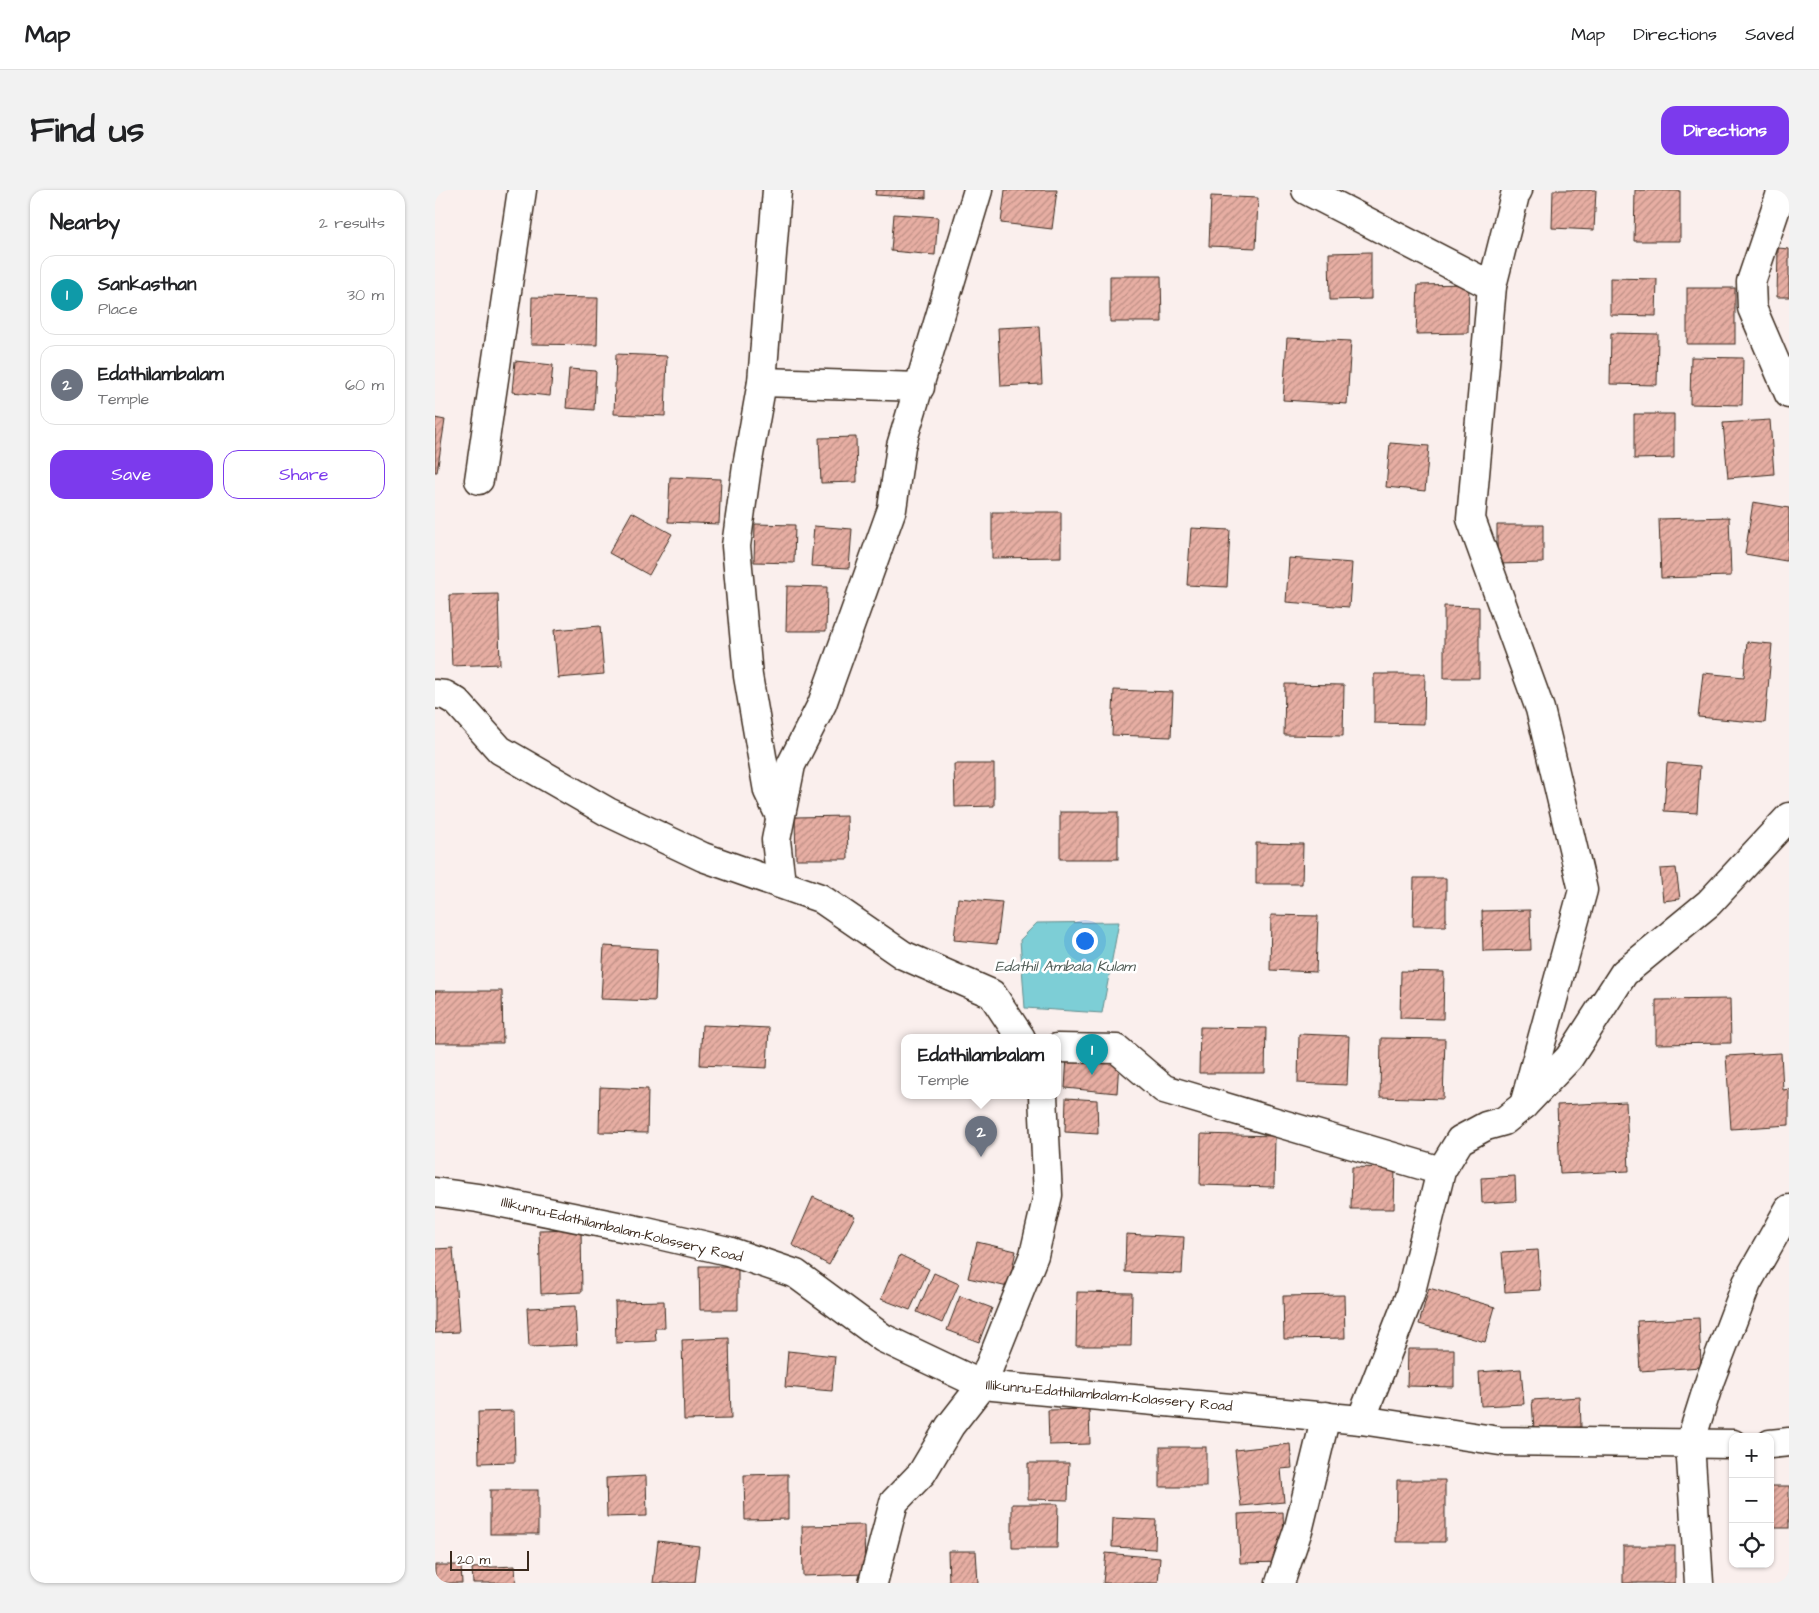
<!DOCTYPE html>
<meta charset="utf-8">
<style>
:root{--surface:#fff;--page:#f2f2f2;--text:#202124;--muted:#757577;--line:#e0e0e0;--accent:#7c3aed}
body{margin:0;font-family:"Architects Daughter",sans-serif;background:var(--page);color:var(--text)}
.controls{position:absolute;right:15px;bottom:15px;display:grid;overflow:hidden;border-radius:10px;box-shadow:0 1px 4px #0004}
.controls button{width:45px;height:45px;display:grid;place-items:center;padding:0;border:0;border-bottom:1px solid var(--line);background:var(--surface);color:var(--text);font:25px sans-serif}
.scale{position:absolute;left:15px;bottom:12px;width:79px;box-sizing:border-box;padding-left:5px;border:2px solid #3b2a1e;border-top:0;font-size:14px;line-height:18px;white-space:nowrap;color:#3b2a1e;-webkit-text-stroke:4px #fff;paint-order:stroke}
.you{position:absolute;left:649px;top:750px;width:18px;height:18px;margin:-12px;border:4px solid #fff;border-radius:50%;background:#1a73e8;box-shadow:0 0 0 8px #1a73e833}
.badge{display:grid;place-items:center;width:32px;height:32px;border-radius:50%;background:var(--accent);color:#fff;font-size:16px;font-weight:700}
.pin{position:absolute;translate:-50% -41px;filter:drop-shadow(0 1px 2px #0008)}
.pin::after{content:'';position:absolute;top:26px;width:18px;height:15px;background:inherit;clip-path:polygon(0 0,100% 0,50% 100%)}
.popup{position:absolute;left:466px;top:844px;width:160px;height:65px;box-sizing:border-box;display:grid;place-content:center;border-radius:10px;background:var(--surface);filter:drop-shadow(0 1px 4px #0005);font-size:16px;white-space:nowrap;color:var(--muted)}
.popup b{font-size:19px;color:var(--text)}
.popup::after{content:'';position:absolute;left:50%;top:100%;margin-left:-10px;border:10px solid transparent;border-top-color:var(--surface)}
.list{margin:0;padding:0;list-style:none}
h2{display:flex;justify-content:space-between;align-items:center;height:65px;margin:0;padding:0 20px;font-size:21px}
h2 small{font-size:16px;font-weight:400;color:var(--muted)}
.list li{display:grid;grid-template-columns:32px 1fr auto;gap:15px;align-items:center;box-sizing:border-box;height:80px;margin:0 10px 10px;padding:0 10px;border:1px solid var(--line);border-radius:15px}
.list b{display:block;font-size:19px;white-space:nowrap}
.list p{margin:0;font-size:16px;white-space:nowrap;color:var(--muted)}
.list em{font-size:16px;font-style:normal;color:var(--muted)}
.actions{display:flex;gap:10px;padding:15px 20px}
.actions a{flex:1;padding:11px 0;border:1px solid var(--accent);border-radius:15px;text-align:center;font-size:18px;color:var(--accent)}
.actions .main{background:var(--accent);color:#fff}
.icon{flex:none;width:28px;height:28px;fill:none;stroke:currentColor;stroke-width:2;stroke-linecap:round;stroke-linejoin:round}
.map{position:relative;flex:none;width:1354px;height:1393px;overflow:hidden;border-radius:15px}
header{display:flex;align-items:center;gap:30px;box-sizing:border-box;height:70px;padding:0 25px;background:var(--surface);border-bottom:1px solid var(--line)}
header strong{font-size:24px}
nav{display:flex;gap:28px;margin-inline-start:auto;font-size:18px}
.intro{display:flex;align-items:center;justify-content:space-between;box-sizing:border-box;height:120px;padding:0 30px}
h1{margin:0;font-size:35px}
.button{padding:12px 22px;border-radius:15px;background:var(--accent);color:#fff;font-size:18px;font-weight:700}
main{display:flex;gap:30px;padding:0 30px}
aside{flex:1;background:var(--surface);border-radius:15px;box-shadow:0 1px 4px #0004}
.map>svg:first-child{display:block}
</style>
<header>
<strong>Map</strong>
<nav><a>Map</a><a>Directions</a><a>Saved</a></nav>
</header>
<div class="intro"><h1>Find us</h1><a class="button">Directions</a></div>
<main>
<aside>
<h2>Nearby<small>2 results</small></h2>
<ul class="list">
<li><span class="badge" style="background:#0f9aa8">1</span><div><b>Sankasthan</b><p>Place</p></div><em>30 m</em></li>
<li><span class="badge" style="background:#6b7280">2</span><div><b>Edathilambalam</b><p>Temple</p></div><em>60 m</em></li>
</ul>
<div class="actions"><a class="main">Save</a><a>Share</a></div>
</aside>
<div class="map">
<svg width="1354" height="1393" viewBox="0 0 1354 1393">
<defs>
<pattern id="building-hatch" width="6" height="6" patternUnits="userSpaceOnUse" patternTransform="scale(1.25)"><rect width="6" height="6" fill="#e7aea3"/><path d="M-1 1l2-2M0 6l6-6M5 7l2-2" fill="none" stroke="#bc8e84"/></pattern>
</defs>
<rect width="100%" height="100%" fill="#faefed"/>
<filter id="ink" filterUnits="userSpaceOnUse"><feTurbulence type="fractalNoise" baseFrequency=".02" numOctaves="2"/><feDisplacementMap in="SourceGraphic" scale="10" xChannelSelector="R" yChannelSelector="G"/><feConvolveMatrix kernelMatrix="1 2 1 2 8 2 1 2 1" color-interpolation-filters="sRGB"/></filter>
<g filter="url(#ink)">
<path fill="#7dced6" stroke="#638c8c" d="M684,732L667,823L590,818L585,750L602,733Z"/>
<g fill="url(#building-hatch)" stroke="#3b2a1e">
<path d="M441,0H491V8L440,5Z"/>
<path d="M570,0H622L617,39L566,33Z"/>
<path d="M1118,0H1161L1159,40L1117,38Z"/>
<path d="M1200,0L1245,1V51H1199Z"/>
<path d="M776,6L823,8L821,58L774,56Z"/>
<path d="M459,24L503,27L500,65L456,61Z"/>
<path d="M1343,58L1354,59V107H1342Z"/>
<path d="M936,62V109L895,110L894,63Z"/>
<path d="M675,86H726L727,132H675Z"/>
<path d="M1175,88L1222,89L1221,126L1175,125Z"/>
<path d="M1034,94L1033,143L981,144L983,95Z"/>
<rect x="1252" y="98" width="48" height="56"/>
<path d="M97,107L163,108L162,155L96,154Z"/>
<path d="M604,136L607,194L566,196L563,138Z"/>
<path d="M1176,143L1223,144L1222,195L1175,194Z"/>
<path d="M852,148L916,151L912,214L848,210Z"/>
<path d="M181,164L232,166L230,226L179,224Z"/>
<path d="M1256,167L1308,168L1307,215L1255,214Z"/>
<path d="M80,171L118,175L115,206L77,202Z"/>
<path d="M134,179L161,181L159,220L131,218Z"/>
<path d="M1199,224H1239V268L1199,269Z"/>
<path d="M0,228L10,230L2,282H0Z"/>
<path d="M1335,230L1339,284L1293,288L1288,233Z"/>
<path d="M421,247L422,292L386,293L384,248Z"/>
<path d="M955,253L994,256L990,301L951,297Z"/>
<path d="M235,287L286,289L284,334L233,332Z"/>
<path d="M1318,312L1354,318V354L1351,371L1310,364Z"/>
<path d="M197,322L237,344L214,385L174,363Z"/>
<path d="M557,322H626V367L557,368Z"/>
<path d="M1294,327L1296,386L1226,388L1224,329Z"/>
<path d="M320,334L360,335L359,373L319,372Z"/>
<path d="M1062,335H1108V373L1062,374Z"/>
<path d="M379,336L417,339L414,378L376,376Z"/>
<path d="M756,338L795,340L792,397L752,395Z"/>
<path d="M854,368L917,373L914,417L851,412Z"/>
<path d="M352,396L392,397L391,441H351Z"/>
<path d="M63,404L65,474L17,476L14,405Z"/>
<path d="M1009,416L1044,417V488H1009Z"/>
<path d="M165,436L169,484L123,488L119,440Z"/>
<path d="M1312,452L1337,454L1330,533L1263,527L1268,483L1309,487Z"/>
<path d="M939,484H990L989,534L939,533Z"/>
<path d="M850,494L909,495L908,546L849,545Z"/>
<path d="M679,500L738,502L736,547L677,545Z"/>
<path d="M1232,573L1265,576L1262,623L1229,621Z"/>
<path d="M519,574H559V616L520,617Z"/>
<rect x="625" y="622" width="58" height="47"/>
<path d="M412,626L413,669H361L360,627Z"/>
<path d="M821,653L868,654L867,694H821Z"/>
<path d="M1241,678L1245,709L1228,711L1225,679Z"/>
<path d="M979,688H1011V736H978Z"/>
<path d="M523,708L567,712L562,754L519,750Z"/>
<path d="M1095,720L1096,760L1048,761L1047,721Z"/>
<path d="M836,725L883,726L881,782L835,780Z"/>
<path d="M169,756L222,759L220,811L166,809Z"/>
<path d="M966,781L1009,782L1008,829L965,828Z"/>
<path d="M0,801H67L68,853H0Z"/>
<path d="M1295,809L1296,853L1221,854V810Z"/>
<path d="M267,835L334,838L332,878L265,875Z"/>
<path d="M765,837L831,838L830,883H764Z"/>
<path d="M864,844L914,846L912,895L863,893Z"/>
<path d="M946,848L1010,849L1008,909L945,907Z"/>
<path d="M1346,863L1348,900L1354,899V935L1296,939L1291,866Z"/>
<path d="M632,867L684,871L682,903L630,898Z"/>
<path d="M165,897L213,899L212,943L164,942Z"/>
<path d="M631,908L662,910L663,944L630,942Z"/>
<path d="M1191,912L1194,981L1125,984L1122,915Z"/>
<path d="M766,944L840,946L839,997L765,995Z"/>
<path d="M917,977L960,978L959,1019H916Z"/>
<path d="M1080,986L1081,1011L1047,1013L1046,988Z"/>
<path d="M378,1007L420,1026L394,1075L357,1055Z"/>
<path d="M146,1039L147,1102L106,1104L104,1040Z"/>
<path d="M691,1044L749,1047L747,1084L690,1082Z"/>
<path d="M542,1052L581,1061L573,1097L533,1088Z"/>
<path d="M18,1058L24,1142L0,1143V1059Z"/>
<path d="M1103,1060L1106,1100L1070,1102L1067,1062Z"/>
<path d="M465,1065L494,1079L475,1120L446,1109Z"/>
<path d="M264,1076H303V1120H265Z"/>
<path d="M499,1083L524,1094L507,1133L482,1122Z"/>
<path d="M994,1098L1060,1117L1050,1152L984,1134Z"/>
<path d="M642,1102L697,1103L696,1156H641Z"/>
<path d="M909,1105L910,1148L849,1149L848,1106Z"/>
<path d="M525,1106L557,1118L544,1152L512,1140Z"/>
<path d="M229,1111L230,1138H220L221,1151L181,1153L180,1112Z"/>
<path d="M140,1116L142,1155L94,1157L92,1118Z"/>
<path d="M1264,1128L1266,1177L1205,1181L1202,1131Z"/>
<path d="M294,1148L296,1229L249,1230L247,1150Z"/>
<path d="M973,1159H1019V1197L972,1196Z"/>
<path d="M353,1161L400,1166L397,1201L350,1197Z"/>
<path d="M1086,1179L1089,1214L1046,1216L1044,1182Z"/>
<path d="M1145,1207L1146,1237L1099,1240L1097,1210Z"/>
<path d="M654,1219L655,1254L614,1255L613,1220Z"/>
<path d="M79,1221L80,1272L44,1273L43,1222Z"/>
<path d="M855,1254L857,1278L846,1279L849,1312L806,1316L800,1260Z"/>
<rect x="725" y="1257" width="46" height="40"/>
<path d="M593,1273H634L633,1310L593,1309Z"/>
<path d="M353,1284V1329L310,1330L309,1285Z"/>
<path d="M211,1286L212,1326L172,1327L171,1288Z"/>
<path d="M962,1290H1010V1352H961Z"/>
<rect x="1335" y="1296" width="19" height="42"/>
<rect x="55" y="1300" width="48" height="44"/>
<path d="M577,1314H623L622,1358H577Z"/>
<path d="M848,1322L850,1372L805,1373L803,1324Z"/>
<path d="M678,1328L721,1330L720,1359L677,1357Z"/>
<path d="M429,1335L430,1384L368,1386L367,1336Z"/>
<path d="M223,1351L264,1356L260,1393H218Z"/>
<rect x="1188" y="1356" width="52" height="37"/>
<path d="M513,1361H541L543,1393H514Z"/>
<path d="M671,1363L725,1368L723,1393H668Z"/>
<path d="M0,1375H26L27,1393H0Z"/>
<path d="M80,1376L81,1393H38L37,1378Z"/>
</g>
<g fill="none" stroke-linecap="round" stroke-linejoin="round">
<g stroke="#3b2a1e" stroke-width="31">
<g id="minor">
<path d="M342,0L327,192L312,276L301,356L313,486L333,601L345,626"/>
<path d="M871,0L1057,96"/>
<path d="M1083,0L1080,5L1057,96L1036,329L1105,519L1148,700L1089,915"/>
<path d="M1347,0L1316,92L1317,118L1354,204"/>
<path d="M327,192L485,197"/>
<path d="M44,290L87,0"/>
<path d="M0,504L10,505L22,512L65,560L173,622L268,667L385,708L468,765L557,804L586,848"/>
<path d="M346,693L341,650L356,575L387,514L457,319L466,256L543,0"/>
<path d="M622,858L682,859L729,899L1006,981"/>
<path d="M926,1230L975,1105L1006,981L1025,950L1051,936L1069,931L1089,915L1134,868L1189,783L1274,713L1354,627"/>
<path d="M438,1393L459,1312L487,1283L515,1236L547,1195L599,1065L613,1005L608,906"/>
<path d="M845,1393L864,1337L891,1226"/>
<path d="M1264,1393L1255,1253L1275,1190L1312,1093L1354,1019"/>
</g>
</g>
<g stroke="#3b2a1e" stroke-width="31">
<g id="secondary">
<path d="M0,1002L43,1008L207,1041L293,1061L361,1084L448,1148L547,1195L926,1230L1065,1251L1298,1254"/>
<path d="M1335,1254L1354,1252"/>
</g>
</g>
<use href="#minor" stroke="#fff" stroke-width="28"/>
<use href="#secondary" stroke="#fff" stroke-width="28"/>
</g>
</g>
<g text-anchor="middle" dominant-baseline="central" stroke-width="5" stroke-linejoin="round" paint-order="stroke">
<g font-size="14" fill="#3b2a1e" stroke="#fff">
<text transform="translate(187 1040) rotate(13)">Illikunnu-Edathilambalam-Kolassery Road</text>
<text transform="translate(674 1206) rotate(5)">Illikunnu-Edathilambalam-Kolassery Road</text>
</g>
<g font-size="15" font-style="italic" fill="#4f5b55" stroke="#fff">
<text x="630" y="776">Edathil Ambala Kulam</text>
</g>
</g>
</svg>
<div class="controls">
<button>+</button>
<button>−</button>
<button><svg class="icon" aria-label="locate" viewBox="0 0 24 24"><circle cx="12" cy="12" r="6"/><path d="M12 2v4M12 18v4M2 12h4M18 12h4"/></svg></button>
</div>
<div class="scale">20 m</div>
<div class="you"></div>
<div class="pin badge" style="left:657px;top:885px;background:#0f9aa8">1</div>
<div class="pin badge" style="left:546px;top:967px;background:#6b7280">2</div>
<div class="popup"><b>Edathilambalam</b>Temple</div>
</div>
</main>
